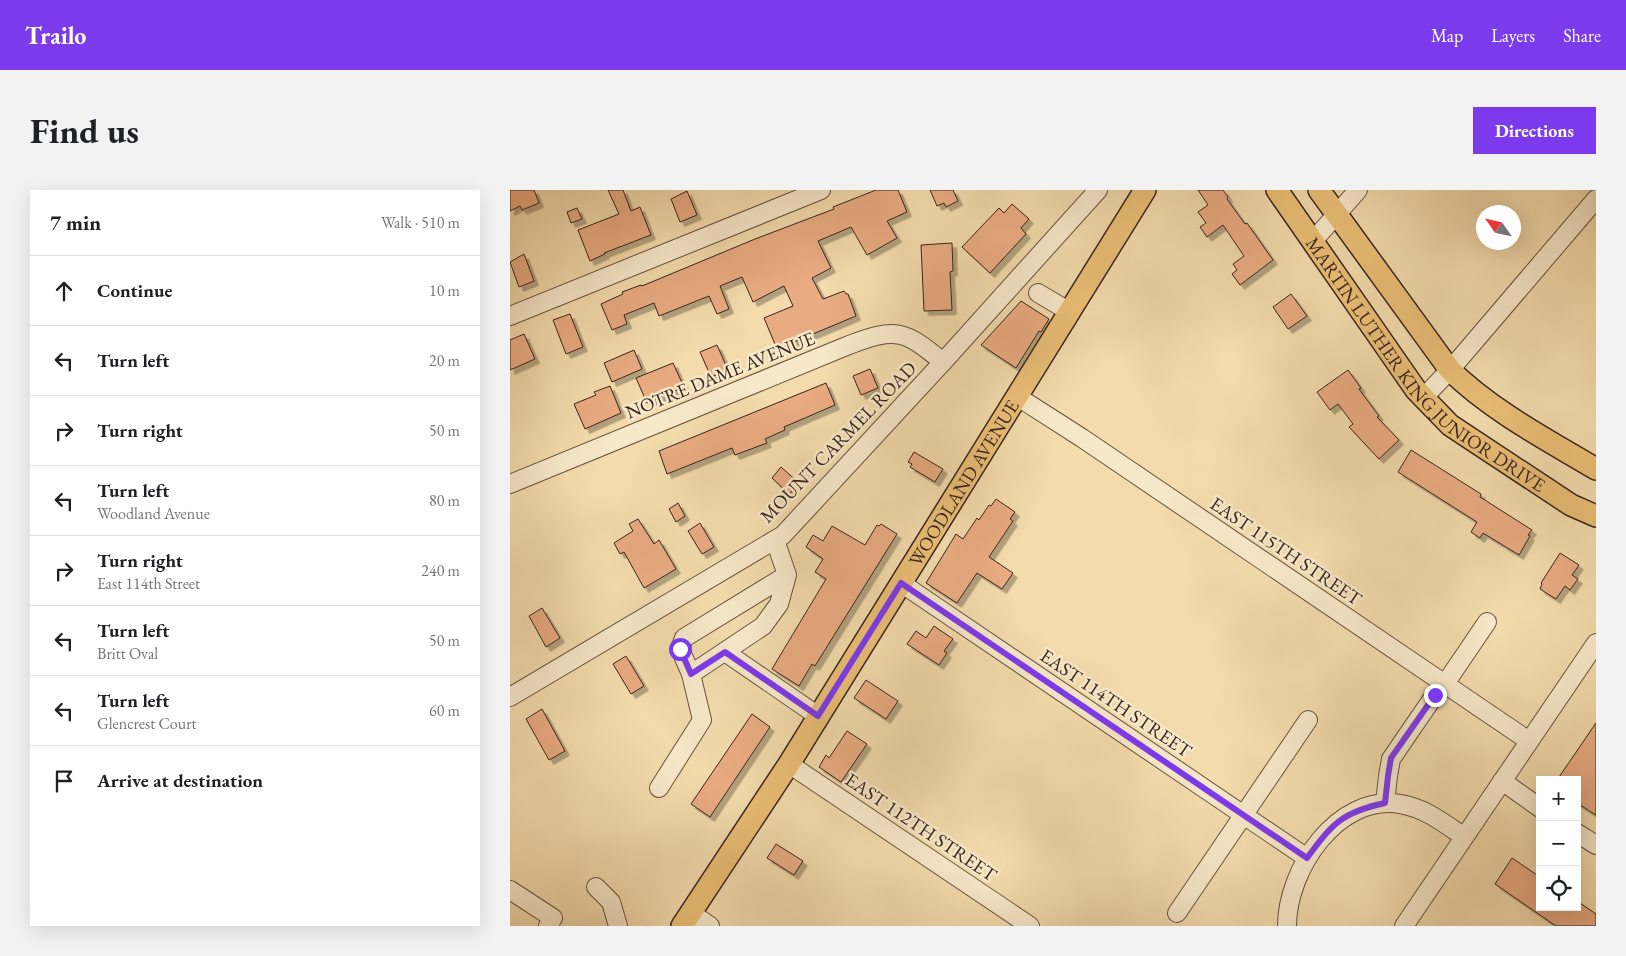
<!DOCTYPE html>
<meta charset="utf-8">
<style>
:root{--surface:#fff;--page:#f2f2f2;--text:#202124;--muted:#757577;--line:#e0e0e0;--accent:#7c3aed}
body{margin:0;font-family:"EB Garamond",serif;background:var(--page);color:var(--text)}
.controls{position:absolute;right:15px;bottom:15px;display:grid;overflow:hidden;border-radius:0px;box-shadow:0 5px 20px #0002}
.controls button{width:45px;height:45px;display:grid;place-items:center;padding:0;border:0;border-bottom:1px solid var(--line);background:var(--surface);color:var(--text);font:25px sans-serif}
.compass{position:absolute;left:966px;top:15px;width:45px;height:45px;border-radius:50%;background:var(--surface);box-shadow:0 5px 20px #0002;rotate:304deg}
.stop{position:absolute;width:15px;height:15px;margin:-11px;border:4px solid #7c3aed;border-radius:50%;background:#fff}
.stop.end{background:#7c3aed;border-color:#fff;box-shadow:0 1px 5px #0008}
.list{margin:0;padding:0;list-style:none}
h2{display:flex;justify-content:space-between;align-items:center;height:65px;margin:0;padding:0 20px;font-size:21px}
h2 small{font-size:16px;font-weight:400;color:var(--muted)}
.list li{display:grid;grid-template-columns:32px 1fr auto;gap:15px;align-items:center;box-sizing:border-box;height:70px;padding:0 20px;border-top:1px solid var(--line)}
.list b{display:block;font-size:19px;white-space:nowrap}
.list p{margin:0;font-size:16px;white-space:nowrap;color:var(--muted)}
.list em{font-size:16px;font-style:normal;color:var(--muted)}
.icon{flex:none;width:28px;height:28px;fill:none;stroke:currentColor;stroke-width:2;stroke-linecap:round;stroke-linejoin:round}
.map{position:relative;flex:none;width:1086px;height:736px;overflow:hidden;border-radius:0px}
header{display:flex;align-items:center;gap:30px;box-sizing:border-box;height:70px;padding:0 25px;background:var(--accent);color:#fff}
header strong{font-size:24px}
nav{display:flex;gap:28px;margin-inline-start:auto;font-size:18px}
.intro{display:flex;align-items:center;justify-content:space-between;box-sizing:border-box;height:120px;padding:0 30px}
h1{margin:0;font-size:35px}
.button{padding:12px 22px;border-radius:0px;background:var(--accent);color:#fff;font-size:18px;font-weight:700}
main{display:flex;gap:30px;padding:0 30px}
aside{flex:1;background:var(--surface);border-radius:0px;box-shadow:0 5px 20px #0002}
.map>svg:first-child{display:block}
</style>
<header>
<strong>Trailo</strong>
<nav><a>Map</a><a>Layers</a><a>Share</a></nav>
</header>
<div class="intro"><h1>Find us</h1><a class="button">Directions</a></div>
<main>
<aside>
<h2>7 min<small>Walk · 510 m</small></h2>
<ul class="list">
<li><svg class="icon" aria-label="ahead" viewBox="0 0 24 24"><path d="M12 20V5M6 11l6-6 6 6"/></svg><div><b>Continue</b></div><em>10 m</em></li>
<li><svg class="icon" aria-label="left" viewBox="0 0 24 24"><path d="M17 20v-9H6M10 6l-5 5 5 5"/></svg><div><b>Turn left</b></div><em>20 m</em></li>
<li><svg class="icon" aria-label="right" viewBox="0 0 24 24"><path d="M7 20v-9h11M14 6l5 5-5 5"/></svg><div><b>Turn right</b></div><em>50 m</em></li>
<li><svg class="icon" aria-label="left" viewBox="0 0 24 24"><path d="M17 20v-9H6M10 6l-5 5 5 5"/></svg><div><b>Turn left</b><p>Woodland Avenue</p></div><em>80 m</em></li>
<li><svg class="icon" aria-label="right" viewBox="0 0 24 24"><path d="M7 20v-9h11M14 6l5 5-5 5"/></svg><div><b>Turn right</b><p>East 114th Street</p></div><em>240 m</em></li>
<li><svg class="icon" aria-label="left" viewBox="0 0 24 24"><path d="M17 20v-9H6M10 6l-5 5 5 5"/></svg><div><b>Turn left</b><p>Britt Oval</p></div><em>50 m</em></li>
<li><svg class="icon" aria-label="left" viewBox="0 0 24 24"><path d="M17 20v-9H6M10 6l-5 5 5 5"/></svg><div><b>Turn left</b><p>Glencrest Court</p></div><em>60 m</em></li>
<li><svg class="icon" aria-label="arrive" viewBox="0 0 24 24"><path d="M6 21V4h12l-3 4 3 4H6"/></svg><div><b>Arrive at destination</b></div></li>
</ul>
</aside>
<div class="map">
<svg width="1086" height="736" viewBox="0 0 1086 736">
<defs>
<filter id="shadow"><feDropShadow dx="4.5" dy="4.5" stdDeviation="0" flood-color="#0004"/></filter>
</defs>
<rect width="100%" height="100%" fill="#f3dbac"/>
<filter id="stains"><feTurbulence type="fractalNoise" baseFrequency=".004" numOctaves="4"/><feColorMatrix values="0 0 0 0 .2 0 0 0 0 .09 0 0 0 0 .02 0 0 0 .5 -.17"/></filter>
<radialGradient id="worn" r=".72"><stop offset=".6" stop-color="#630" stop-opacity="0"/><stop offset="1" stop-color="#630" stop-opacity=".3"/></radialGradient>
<g fill="#e9ab82" stroke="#37251d" filter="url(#shadow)">
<path d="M0,0H24L29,13L12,20L10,16L0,21Z"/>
<path d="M98,0H113L121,21L130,17L141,45L94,63L95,64L80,71L68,40L109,24Z"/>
<path d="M366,0H388L397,22L377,31L387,48L357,65L341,37L308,51L321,78L302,88L313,109L334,101L336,104H338L346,126L267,159L254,128L283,116L274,96L243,112L232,87L210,96L219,119L207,124L199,106L149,126L144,113L114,125L117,134L102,140L91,114L113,104L112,102L131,95L132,96L245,49L324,19L323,17Z"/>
<path d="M420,0H443L448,11L436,17L434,13L427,16Z"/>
<path d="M688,0H713L718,7L717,9L735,34L737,33L763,70L730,95L722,84L727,80L723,74L734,66L713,35L697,47L690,37L696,33L688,22L698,15Z"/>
<path d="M177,1L187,25L170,32L161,9Z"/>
<path d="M502,14L519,29L511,38L516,44L480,83L452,57L489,18L494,23Z"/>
<path d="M67,18L72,29L61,33L57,22Z"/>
<path d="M442,53L443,81L440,82L442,120L414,121L411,55Z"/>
<path d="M14,64L24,91L9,97L0,72Z"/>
<path d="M781,104L797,126L778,139L763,117Z"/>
<path d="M511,111L539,129L531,142L529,141L506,178L471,155Z"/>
<path d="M60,124L73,157L56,164L43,130Z"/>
<path d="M14,144L25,169L0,180V150Z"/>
<path d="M207,155L218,180L201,187L190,162Z"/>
<path d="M124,160L132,179L102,192L94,173Z"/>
<path d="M163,173L174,197L137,213L126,188Z"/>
<path d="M360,179L368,198L351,205L343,186Z"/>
<path d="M838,180L851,198L849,199L869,226L867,227L889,250L869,269L839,237L843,234L828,214L820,220L807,202Z"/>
<path d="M316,193L325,215L274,237L275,240L255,249L257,253L225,265L222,258L157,284L149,261Z"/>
<path d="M100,196L111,223L75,239L64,214L86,205L84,202Z"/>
<path d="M901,260L971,304L970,307L1022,340L1018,345L1020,346L1009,365L973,343L970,348L961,342L967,332L888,282Z"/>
<path d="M404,262L433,279L425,292L400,277L402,274L398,272Z"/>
<path d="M271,277L289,293L279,304L262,288Z"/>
<path d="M486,309L505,322L500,329L503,331L479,367L503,383L492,399L467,383L447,413L416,393L446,344L453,349L467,328L469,330L479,315L481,316Z"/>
<path d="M168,313L175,326L166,332L159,319Z"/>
<path d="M128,329L144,354L149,350L166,379L134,398L114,362L110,364L104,353L123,341L119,334Z"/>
<path d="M190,333L204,357L192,364L178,341Z"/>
<path d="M371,334L387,344L305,476L302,474L289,496L262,479L316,389L305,382L313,369L296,357L303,345L313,351L322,336L355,355L367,335L369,336Z"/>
<path d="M1050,363L1069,375L1062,385L1068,389L1060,400L1055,396L1046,409L1030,399L1032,394L1031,393Z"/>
<path d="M32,418L50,448L36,457L19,426Z"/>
<path d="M424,436L443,449L434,461L437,463L429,475L397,454L406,441L416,448Z"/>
<path d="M116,466L134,496L121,504L103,474Z"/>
<path d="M356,490L388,511L376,529L344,508Z"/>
<path d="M32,519L55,561L39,570L16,529Z"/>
<path d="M242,524L260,537L200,627L181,614Z"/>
<path d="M1086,533V625L1067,613V590H1047Z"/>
<path d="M337,541L357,554L331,592L309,577L316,565L319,568Z"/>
<path d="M266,654L293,671L284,685L257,668Z"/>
<path d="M1002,668L1030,687V717H1067V711L1086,724V736H1046L985,694Z"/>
</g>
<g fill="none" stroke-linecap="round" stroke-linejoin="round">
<g stroke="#665241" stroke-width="20">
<g id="minor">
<path d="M803,51L848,0"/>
<path d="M528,103L560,122"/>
<path d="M0,126L311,0"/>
<path d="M508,207L572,248L1019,551"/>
<path d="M913,208L940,180L1086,9"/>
<path d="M0,294L339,155C387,137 394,140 433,172"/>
<path d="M265,350L277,385L174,448L170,459L181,484L253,436L269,414L277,385"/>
<path d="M391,393L797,668"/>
<path d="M215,462L308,526"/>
<path d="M935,494L977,432"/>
<path d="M0,507L273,345L433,172L588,0"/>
<path d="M279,574L520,736"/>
<path d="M992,591L1030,618"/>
<path d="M149,598L192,530L181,484"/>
<path d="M875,613L878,586L881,569L933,493"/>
<path d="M1067,643L1086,655"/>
<path d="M86,697L101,712L108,736"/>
<path d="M0,700L43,728L38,736"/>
<path d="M181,723L200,736"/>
<path d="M667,723L798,530"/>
<path d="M777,736C777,680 827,604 890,614C915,618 934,633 954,647"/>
<path d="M894,736L1086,453"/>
</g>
</g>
<g stroke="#37251d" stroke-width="24">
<g id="major">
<path id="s1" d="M767,0L906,200L940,235L949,241L1061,315L1086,326"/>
<path d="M809,0L940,180C982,221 1036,249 1086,279"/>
<path id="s2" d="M172,736L279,574L635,0"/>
</g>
</g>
<use href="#minor" stroke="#f7e8c9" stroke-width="18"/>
<use href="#major" stroke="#eabe76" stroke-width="21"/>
</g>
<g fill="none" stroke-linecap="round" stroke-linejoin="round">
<path stroke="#7c3aed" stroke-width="6" d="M170,459L181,484L215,462L308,526L391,393L797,668C822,634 832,622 875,613L878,586L881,568L925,505"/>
</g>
<g text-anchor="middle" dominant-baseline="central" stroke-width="5" stroke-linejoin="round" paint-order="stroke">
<g font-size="19" fill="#37251d" stroke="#f7e8c9">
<text stroke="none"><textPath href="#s1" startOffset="232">MARTIN LUTHER KING JUNIOR DRIVE</textPath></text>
<text transform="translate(210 185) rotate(-22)">NOTRE DAME AVENUE</text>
<text transform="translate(328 252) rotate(-46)">MOUNT CARMEL ROAD</text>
<text stroke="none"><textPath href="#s2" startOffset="525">WOODLAND AVENUE</textPath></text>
<text transform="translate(776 361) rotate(34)">EAST 115TH STREET</text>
<text transform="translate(606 513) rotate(34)">EAST 114TH STREET</text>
<text transform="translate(411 637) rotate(34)">EAST 112TH STREET</text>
</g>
</g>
<rect width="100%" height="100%" filter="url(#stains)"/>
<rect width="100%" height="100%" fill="url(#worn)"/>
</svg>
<div class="controls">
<button>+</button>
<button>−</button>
<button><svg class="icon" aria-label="locate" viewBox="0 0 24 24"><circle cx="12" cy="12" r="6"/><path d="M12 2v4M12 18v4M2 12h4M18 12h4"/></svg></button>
</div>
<svg class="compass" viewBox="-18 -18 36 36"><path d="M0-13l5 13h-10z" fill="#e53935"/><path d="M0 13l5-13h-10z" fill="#757577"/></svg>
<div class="stop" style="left:170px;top:459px"></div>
<div class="stop end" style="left:925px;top:505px"></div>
</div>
</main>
